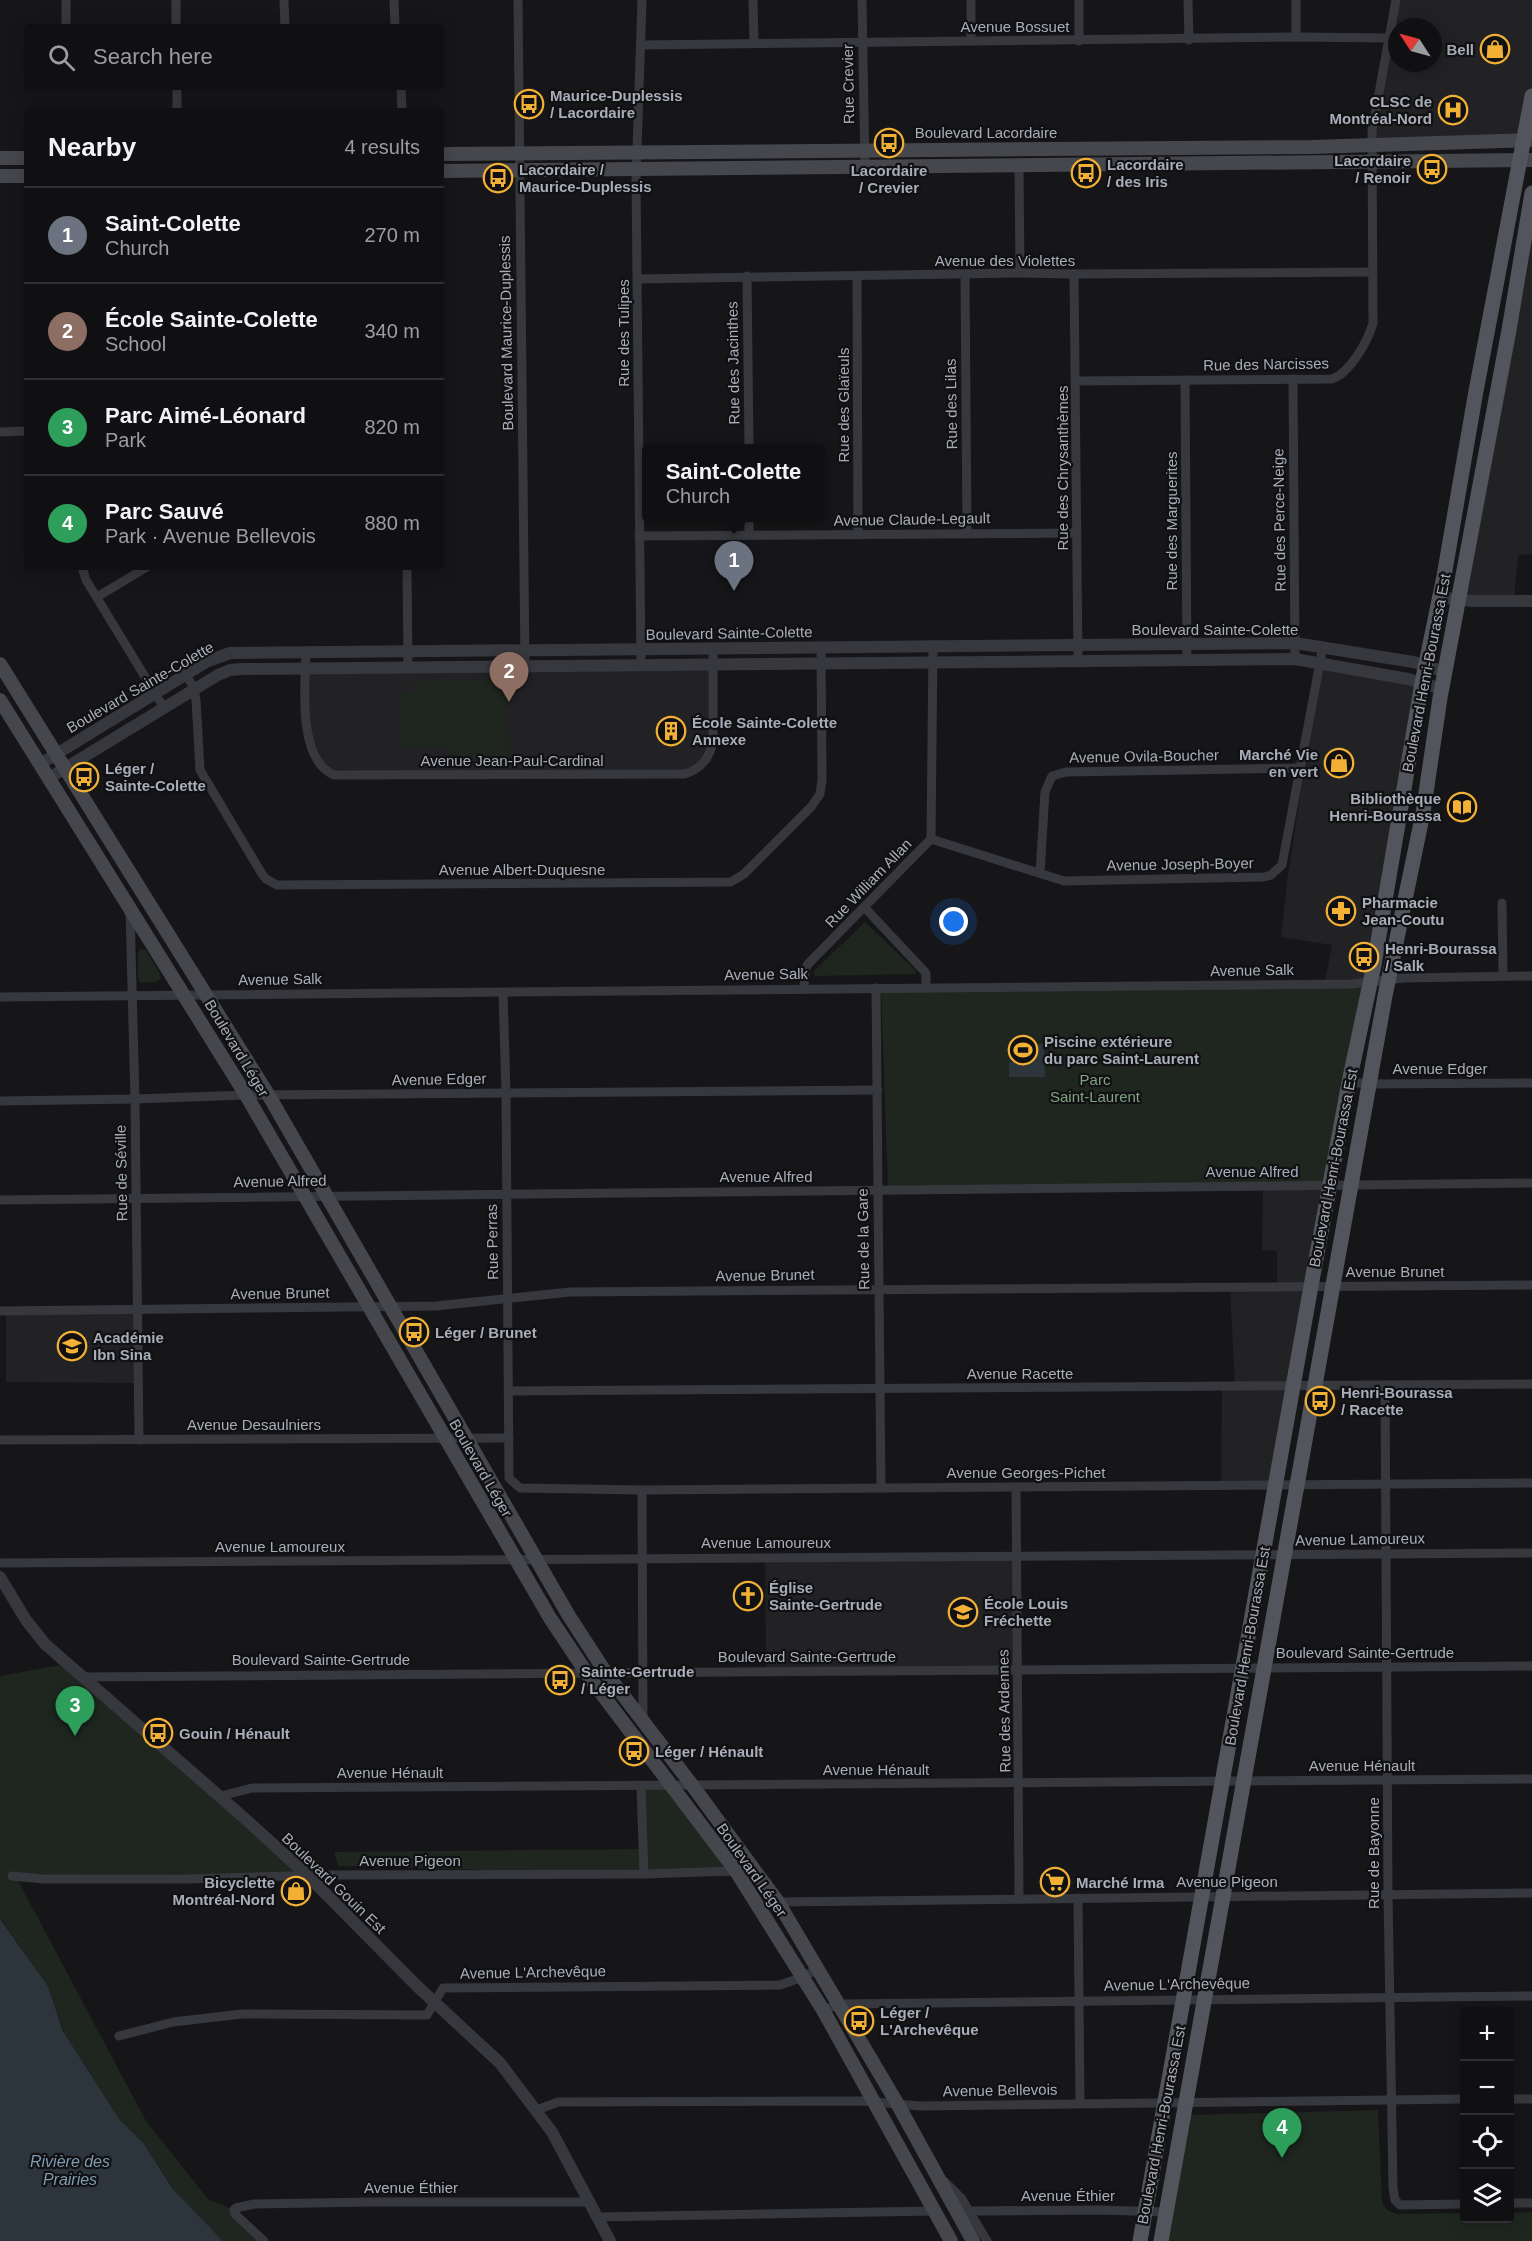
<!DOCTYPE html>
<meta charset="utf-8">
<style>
:root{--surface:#101012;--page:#1e1e20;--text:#f1f3f6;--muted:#9c9d9f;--line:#303032;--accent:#1a73e8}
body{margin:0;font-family:Arial,sans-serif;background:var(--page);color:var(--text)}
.controls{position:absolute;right:18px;bottom:18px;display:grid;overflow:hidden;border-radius:6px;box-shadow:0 3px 15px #0003}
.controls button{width:54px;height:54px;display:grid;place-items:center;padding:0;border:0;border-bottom:2px solid var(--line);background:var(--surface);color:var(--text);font:30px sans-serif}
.compass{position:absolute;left:1388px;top:18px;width:54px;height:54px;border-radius:50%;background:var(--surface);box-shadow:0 3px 15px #0003;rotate:306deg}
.you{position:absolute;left:954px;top:922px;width:21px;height:21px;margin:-15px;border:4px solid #fff;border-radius:50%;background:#1a73e8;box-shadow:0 0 0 9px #1a73e833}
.badge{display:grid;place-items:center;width:39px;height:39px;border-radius:50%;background:var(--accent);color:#fff;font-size:20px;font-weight:700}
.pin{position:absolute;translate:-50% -50px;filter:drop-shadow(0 2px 3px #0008)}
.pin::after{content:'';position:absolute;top:32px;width:21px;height:18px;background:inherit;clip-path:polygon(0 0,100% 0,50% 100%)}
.popup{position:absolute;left:642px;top:444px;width:183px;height:78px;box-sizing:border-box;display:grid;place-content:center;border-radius:6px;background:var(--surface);filter:drop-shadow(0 2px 4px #0005);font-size:20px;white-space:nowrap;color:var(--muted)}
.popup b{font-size:22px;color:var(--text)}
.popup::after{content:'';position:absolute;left:50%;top:100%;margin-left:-12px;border:12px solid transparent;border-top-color:var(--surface)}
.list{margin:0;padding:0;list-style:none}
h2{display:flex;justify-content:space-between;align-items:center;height:78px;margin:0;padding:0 24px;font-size:26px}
h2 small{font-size:20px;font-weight:400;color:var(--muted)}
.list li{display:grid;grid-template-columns:39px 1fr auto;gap:18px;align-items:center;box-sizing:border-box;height:96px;padding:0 24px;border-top:2px solid var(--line)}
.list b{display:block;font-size:22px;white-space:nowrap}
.list p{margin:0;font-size:20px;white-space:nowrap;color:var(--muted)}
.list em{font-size:20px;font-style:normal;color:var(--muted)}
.icon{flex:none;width:33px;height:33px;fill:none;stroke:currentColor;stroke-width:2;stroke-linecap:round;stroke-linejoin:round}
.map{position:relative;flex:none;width:1532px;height:2241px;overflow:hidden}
.search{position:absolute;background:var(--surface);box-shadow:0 3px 15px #0003;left:24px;top:24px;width:420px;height:66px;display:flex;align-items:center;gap:15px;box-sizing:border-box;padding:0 21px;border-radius:6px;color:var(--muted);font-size:22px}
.panel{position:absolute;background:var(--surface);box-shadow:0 3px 15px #0003;left:24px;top:108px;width:420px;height:462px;border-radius:6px}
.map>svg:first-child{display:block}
</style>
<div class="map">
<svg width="1532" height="2241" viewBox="0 0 1532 2241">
<rect width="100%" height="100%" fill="#161618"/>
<g fill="#222225" fill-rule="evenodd">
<path d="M1396,0H1532V96L1523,140L1372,146ZM1397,27H1433V63H1397Z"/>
<path d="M1532,196V554L1518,555L1514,601L1459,600Z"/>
<path d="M1320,662L1422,683L1370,981L1324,989L1332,945L1281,937L1287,882Z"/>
<path d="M712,664L713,740L711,762L684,774L327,772L306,724L305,669Z"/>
<path d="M1263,1186H1330L1277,1485L1221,1486L1222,1387L1235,1386L1230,1287L1277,1286V1251L1262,1250Z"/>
<path d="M6,1310H138V1383L6,1382Z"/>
<path d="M1017,1556L1019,1669L766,1671L765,1557Z"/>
</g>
<g fill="#1e261f">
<path d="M506,679L509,759L464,760L448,747L401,748L400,693L413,692L411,682Z"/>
<path d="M865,922L916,971V974L815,976L814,971Z"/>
<path d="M140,949L146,950L160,974L161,978L157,982L141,983L138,981V953Z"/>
<path d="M1369,987L1332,1183L888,1189L881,989Z"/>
<path d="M67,1664L311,1874L15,1875L146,2121L208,2199L234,2210L269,2241H223L175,2191L144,2144L119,2119L65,2034L48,1986L0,1918V1676Z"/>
<path d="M641,1786H671L736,1871L644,1874L338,1866L334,1852L648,1849Z"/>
<path d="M1378,2110L1382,2202L1387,2210L1397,2214L1464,2213V2218H1510V2213L1532,2212V2241H1167L1191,2115Z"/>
</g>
<g fill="#2c353c">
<path d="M1023,1044H1044L1045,1077H1009V1062L1023,1061Z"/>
<path d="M0,1919L48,1986L63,2031L119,2119L144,2144L173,2189L223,2241H0Z"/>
</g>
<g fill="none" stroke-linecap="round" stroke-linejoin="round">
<g stroke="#37383d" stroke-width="9">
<path d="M66,0V27"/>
<path d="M176,0V27"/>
<path d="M284,0L285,27"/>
<path d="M394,0L395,27"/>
<path d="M518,0L525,667"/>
<path d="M753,0L754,43"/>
<path d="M862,0L865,167"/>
<path d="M971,0V41"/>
<path d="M1079,0V41"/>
<path d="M1188,0L1189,40"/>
<path d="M1296,0V37"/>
<path d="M641,45L1296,37L1389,38"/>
<path d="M177,87V111"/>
<path d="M401,87L402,111"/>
<path d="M1019,166L1020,273"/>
<path d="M1074,274L1078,661"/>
<path d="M965,275L967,533"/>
<path d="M747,276L749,448"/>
<path d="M857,276L858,534"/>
<path d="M638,279L1020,273L1074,274L1372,272"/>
<path d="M1293,379L1295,659"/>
<path d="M1185,380L1187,661"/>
<path d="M1076,381L1332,379C1350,373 1368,341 1373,323L1372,131L1396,0"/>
<path d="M0,432L27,431"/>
<path d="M749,518V534"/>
<path d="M639,536L1077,533"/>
<path d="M82,567L86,580L164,708"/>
<path d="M407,567L408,668"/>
<path d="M97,597L147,567"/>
<path d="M306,651C305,685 297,759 334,775L684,774C701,770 711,756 713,740V648"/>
<path d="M641,666L636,179L642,0"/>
<path d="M186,674L194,689L196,700L200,770L262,874L266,879L277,885L731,882L744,874L811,807L820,794L822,780L821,646"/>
<path d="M931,839L1064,881L1263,877L1271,875L1282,865L1323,646"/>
<path d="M1040,873L1045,792L1052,776L1066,772L1301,768"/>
<path d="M1502,903L1503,976"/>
<path d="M865,908L926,973V988"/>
<path d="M130,911L135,1099L139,1440"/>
<path d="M876,988L881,1488"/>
<path d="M804,989L805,970L808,964L931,839L933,645"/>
<path d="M503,992L506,1093L509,1478L520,1488L642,1490L1532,1483"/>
<path d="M0,997L1352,984L1404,978L1532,976"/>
<path d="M1349,1082L1369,1084L1532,1083"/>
<path d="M0,1101L135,1099L246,1095L878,1090"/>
<path d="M0,1200L1532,1183"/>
<path d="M0,1311L436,1306L570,1292L1532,1285"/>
<path d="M1385,1386L1388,1894L1393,2188L1395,2200L1400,2205L1464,2204"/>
<path d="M509,1391L1532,1384"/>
<path d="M0,1440L509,1438"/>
<path d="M1016,1487L1019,1898"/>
<path d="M642,1490L643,1721"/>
<path d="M0,1563L1532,1553"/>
<path d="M82,1677L1532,1666"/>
<path d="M641,1786L644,1874"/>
<path d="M221,1796L252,1788L1532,1779"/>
<path d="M12,1876L44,1879H185L326,1875L644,1874L736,1871"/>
<path d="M1078,1898L1080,2103"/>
<path d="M778,1902L1532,1893"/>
<path d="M823,2010L840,2004L1532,1996"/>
<path d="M119,2036L173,2022L242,2014L427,2015L443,1988L780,1985L803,1977L817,1969"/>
<path d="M1510,2099H1532"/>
<path d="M537,2110L558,2102L862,2101L920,2106L1464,2099"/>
<path d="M945,2182L962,2199L987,2241"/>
<path d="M1510,2203H1532"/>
<path d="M970,2211L1098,2210L1166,2212"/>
<path d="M598,2217L935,2211"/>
<path d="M264,2241L235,2214L234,2210L236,2208L254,2204L372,2202H590"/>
</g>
<g stroke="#37383d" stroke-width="12">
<path d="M1438,597L1473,601H1532"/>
<path d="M40,764L208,661L230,653L1295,643L1413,662L1446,672"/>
<path d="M49,778L218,675L230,670L243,669L1295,659L1408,679L1442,689"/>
<path d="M0,1577L26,1620L45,1644L242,1816L309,1877L418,1987L500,2063L552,2132L610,2241"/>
</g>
<g stroke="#45474d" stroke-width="14">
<path d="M441,154L1311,147L1532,140"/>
<path d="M0,158H27"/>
<path d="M441,171L1532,160"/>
<path d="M0,176H27"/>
<path d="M0,664L269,1096L569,1616L606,1673L692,1785L778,1902L897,2103L973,2241"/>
<path d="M0,700L246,1095L550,1618L592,1681L736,1871L823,2010L951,2241"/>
</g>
<g stroke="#53555c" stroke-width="15">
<path d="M1140,2241L1311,1286L1349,1082L1374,965L1422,683L1444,576L1476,391L1532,96"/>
<path d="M1161,2241L1385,996L1423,813L1440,698L1509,330L1532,193"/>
</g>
</g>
<defs>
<g id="shop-ring" transform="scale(1.5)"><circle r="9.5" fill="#111113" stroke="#f2b134" stroke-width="1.5"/><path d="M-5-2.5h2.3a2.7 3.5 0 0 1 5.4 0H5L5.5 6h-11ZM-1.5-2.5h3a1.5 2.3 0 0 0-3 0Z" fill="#f2b134"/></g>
<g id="bus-ring" transform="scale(1.5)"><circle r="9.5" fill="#111113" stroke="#f2b134" stroke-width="1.5"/><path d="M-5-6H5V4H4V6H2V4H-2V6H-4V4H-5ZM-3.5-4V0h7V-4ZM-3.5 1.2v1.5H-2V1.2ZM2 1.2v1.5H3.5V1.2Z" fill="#f2b134"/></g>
<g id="hospital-ring" transform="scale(1.5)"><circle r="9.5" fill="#111113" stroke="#f2b134" stroke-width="1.5"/><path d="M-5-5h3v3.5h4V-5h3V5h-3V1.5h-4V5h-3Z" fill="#f2b134"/></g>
<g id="building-ring" transform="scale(1.5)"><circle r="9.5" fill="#111113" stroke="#f2b134" stroke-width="1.5"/><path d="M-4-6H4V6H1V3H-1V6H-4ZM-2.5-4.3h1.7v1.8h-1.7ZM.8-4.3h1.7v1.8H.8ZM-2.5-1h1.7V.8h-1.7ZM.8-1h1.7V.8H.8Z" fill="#f2b134"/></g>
<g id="library-ring" transform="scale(1.5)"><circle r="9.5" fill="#111113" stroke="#f2b134" stroke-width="1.5"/><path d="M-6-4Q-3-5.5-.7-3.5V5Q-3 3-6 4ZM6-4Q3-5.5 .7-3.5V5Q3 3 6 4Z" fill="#f2b134"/></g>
<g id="pharmacy-ring" transform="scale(1.5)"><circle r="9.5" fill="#111113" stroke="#f2b134" stroke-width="1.5"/><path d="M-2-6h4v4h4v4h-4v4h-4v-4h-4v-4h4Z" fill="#f2b134"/></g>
<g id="stadium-ring" transform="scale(1.5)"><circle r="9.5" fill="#111113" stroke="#f2b134" stroke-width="1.5"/><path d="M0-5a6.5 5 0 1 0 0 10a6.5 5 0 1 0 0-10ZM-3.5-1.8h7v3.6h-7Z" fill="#f2b134"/></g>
<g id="school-ring" transform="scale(1.5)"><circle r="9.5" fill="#111113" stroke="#f2b134" stroke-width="1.5"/><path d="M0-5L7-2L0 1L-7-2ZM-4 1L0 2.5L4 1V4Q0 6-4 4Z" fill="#f2b134"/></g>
<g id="church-ring" transform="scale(1.5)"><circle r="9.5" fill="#111113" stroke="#f2b134" stroke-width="1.5"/><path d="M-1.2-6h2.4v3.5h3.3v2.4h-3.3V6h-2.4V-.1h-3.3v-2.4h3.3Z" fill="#f2b134"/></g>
<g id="supermarket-ring" transform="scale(1.5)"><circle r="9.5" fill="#111113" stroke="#f2b134" stroke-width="1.5"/><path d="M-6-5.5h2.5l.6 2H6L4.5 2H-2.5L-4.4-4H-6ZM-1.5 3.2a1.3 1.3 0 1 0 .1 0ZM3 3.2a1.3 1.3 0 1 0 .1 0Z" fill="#f2b134"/></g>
</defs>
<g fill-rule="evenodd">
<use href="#shop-ring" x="1495" y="49"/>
<use href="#bus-ring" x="529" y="104"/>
<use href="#hospital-ring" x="1453" y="110"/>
<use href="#bus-ring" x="889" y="143"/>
<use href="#bus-ring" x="1432" y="169"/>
<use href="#bus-ring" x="1086" y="173"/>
<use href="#bus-ring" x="498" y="178"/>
<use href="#building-ring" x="671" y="731"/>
<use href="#shop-ring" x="1339" y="763"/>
<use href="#bus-ring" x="84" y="777"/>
<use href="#library-ring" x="1462" y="807"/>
<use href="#pharmacy-ring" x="1341" y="911"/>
<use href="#bus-ring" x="1364" y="957"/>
<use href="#stadium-ring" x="1023" y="1050"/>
<use href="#bus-ring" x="414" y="1332"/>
<use href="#school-ring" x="72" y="1346"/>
<use href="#bus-ring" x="1320" y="1401"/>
<use href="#church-ring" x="748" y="1596"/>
<use href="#school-ring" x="963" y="1612"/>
<use href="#bus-ring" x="560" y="1680"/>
<use href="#bus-ring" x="158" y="1733"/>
<use href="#bus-ring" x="634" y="1751"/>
<use href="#supermarket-ring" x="1055" y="1882"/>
<use href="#shop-ring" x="296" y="1891"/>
<use href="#bus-ring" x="859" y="2021"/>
</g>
<g text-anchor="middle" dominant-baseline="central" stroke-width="4.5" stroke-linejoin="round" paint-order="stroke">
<g font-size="15" fill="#a8adb8" stroke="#111113">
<text x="1015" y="26">Avenue Bossuet</text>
<text transform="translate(848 84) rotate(-91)">Rue Crevier</text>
<text x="986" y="132">Boulevard Lacordaire</text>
<text x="1005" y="260">Avenue des Violettes</text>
<text transform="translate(506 333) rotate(-91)">Boulevard Maurice-Duplessis</text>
<text transform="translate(623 333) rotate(-90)">Rue des Tulipes</text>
<text transform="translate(733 363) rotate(-91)">Rue des Jacinthes</text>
<text transform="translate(1266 364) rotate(-1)">Rue des Narcisses</text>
<text transform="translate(951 404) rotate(-91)">Rue des Lilas</text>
<text transform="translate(843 405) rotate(-90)">Rue des Glaïeuls</text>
<text transform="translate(1062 468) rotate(-90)">Rue des Chrysanthèmes</text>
<text transform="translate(912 519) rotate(-1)">Avenue Claude-Legault</text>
<text transform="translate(1279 520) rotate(-91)">Rue des Perce-Neige</text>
<text transform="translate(1171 521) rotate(-90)">Rue des Marguerites</text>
<text x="1215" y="629">Boulevard Sainte-Colette</text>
<text transform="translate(729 633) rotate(-1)">Boulevard Sainte-Colette</text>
<text transform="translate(1426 673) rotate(-79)">Boulevard Henri-Bourassa Est</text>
<text transform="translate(140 687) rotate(-30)">Boulevard Sainte-Colette</text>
<text transform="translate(1144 756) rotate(-1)">Avenue Ovila-Boucher</text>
<text x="512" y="760">Avenue Jean-Paul-Cardinal</text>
<text transform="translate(1180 864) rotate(-1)">Avenue Joseph-Boyer</text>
<text x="522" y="869">Avenue Albert-Duquesne</text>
<text transform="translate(868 883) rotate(-46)">Rue William Allan</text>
<text transform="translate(1252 970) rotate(-1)">Avenue Salk</text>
<text transform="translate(766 974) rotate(-1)">Avenue Salk</text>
<text transform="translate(280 979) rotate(-1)">Avenue Salk</text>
<text transform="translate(237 1048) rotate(59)">Boulevard Léger</text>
<text x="1440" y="1068">Avenue Edger</text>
<text transform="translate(439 1079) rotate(-1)">Avenue Edger</text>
<text transform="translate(1333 1168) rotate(-79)">Boulevard Henri-Bourassa Est</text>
<text x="1252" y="1171">Avenue Alfred</text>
<text transform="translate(121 1173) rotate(-91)">Rue de Séville</text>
<text x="766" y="1176">Avenue Alfred</text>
<text transform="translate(280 1181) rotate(-1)">Avenue Alfred</text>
<text transform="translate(863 1239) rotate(-91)">Rue de la Gare</text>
<text transform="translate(492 1242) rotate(-91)">Rue Perras</text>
<text x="1395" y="1271">Avenue Brunet</text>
<text transform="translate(765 1275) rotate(-1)">Avenue Brunet</text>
<text transform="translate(280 1293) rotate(-1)">Avenue Brunet</text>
<text x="1020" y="1373">Avenue Racette</text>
<text x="254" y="1424">Avenue Desaulniers</text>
<text transform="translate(481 1468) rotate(60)">Boulevard Léger</text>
<text x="1026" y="1472">Avenue Georges-Pichet</text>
<text transform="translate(1360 1539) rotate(-1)">Avenue Lamoureux</text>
<text x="766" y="1542">Avenue Lamoureux</text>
<text x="280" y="1546">Avenue Lamoureux</text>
<text transform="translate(1247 1646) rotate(-80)">Boulevard Henri-Bourassa Est</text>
<text x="1365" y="1652">Boulevard Sainte-Gertrude</text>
<text x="807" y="1656">Boulevard Sainte-Gertrude</text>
<text x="321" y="1659">Boulevard Sainte-Gertrude</text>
<text transform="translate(1004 1711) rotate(-91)">Rue des Ardennes</text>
<text x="1362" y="1765">Avenue Hénault</text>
<text x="876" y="1769">Avenue Hénault</text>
<text x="390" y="1772">Avenue Hénault</text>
<text transform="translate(1373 1853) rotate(-90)">Rue de Bayonne</text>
<text x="410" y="1860">Avenue Pigeon</text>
<text transform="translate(752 1870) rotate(55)">Boulevard Léger</text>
<text x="1227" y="1881">Avenue Pigeon</text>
<text transform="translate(334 1883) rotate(44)">Boulevard Gouin Est</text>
<text transform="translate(533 1972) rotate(-1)">Avenue L'Archevêque</text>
<text transform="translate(1177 1984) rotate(-1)">Avenue L'Archevêque</text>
<text transform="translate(1000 2090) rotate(-1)">Avenue Bellevois</text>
<text transform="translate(1161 2125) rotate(-79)">Boulevard Henri-Bourassa Est</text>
<text x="411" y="2187">Avenue Éthier</text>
<text x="1068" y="2195">Avenue Éthier</text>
</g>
<g font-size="15" font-weight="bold" fill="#a8adb8" stroke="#111113" text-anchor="start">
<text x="1474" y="49" text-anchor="end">Bell</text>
<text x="550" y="95">Maurice-Duplessis<tspan x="550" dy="17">/ Lacordaire</tspan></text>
<text x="1432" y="101" text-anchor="end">CLSC de<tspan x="1432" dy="17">Montréal-Nord</tspan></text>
<text x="1411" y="160" text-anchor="end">Lacordaire<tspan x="1411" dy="17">/ Renoir</tspan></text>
<text x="1107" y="164">Lacordaire<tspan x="1107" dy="17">/ des Iris</tspan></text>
<text x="519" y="169">Lacordaire /<tspan x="519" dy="17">Maurice-Duplessis</tspan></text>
<text x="889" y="170" text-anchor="middle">Lacordaire<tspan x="889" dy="17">/ Crevier</tspan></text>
<text x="692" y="722">École Sainte-Colette<tspan x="692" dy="17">Annexe</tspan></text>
<text x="1318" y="754" text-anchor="end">Marché Vie<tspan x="1318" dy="17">en vert</tspan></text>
<text x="105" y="768">Léger /<tspan x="105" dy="17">Sainte-Colette</tspan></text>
<text x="1441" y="798" text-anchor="end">Bibliothèque<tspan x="1441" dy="17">Henri-Bourassa</tspan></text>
<text x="1362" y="902">Pharmacie<tspan x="1362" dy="17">Jean-Coutu</tspan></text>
<text x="1385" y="948">Henri-Bourassa<tspan x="1385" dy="17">/ Salk</tspan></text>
<text x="1044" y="1041">Piscine extérieure<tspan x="1044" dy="17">du parc Saint-Laurent</tspan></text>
<text x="435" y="1332">Léger / Brunet</text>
<text x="93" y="1337">Académie<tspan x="93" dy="17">Ibn Sina</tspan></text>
<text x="1341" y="1392">Henri-Bourassa<tspan x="1341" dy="17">/ Racette</tspan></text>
<text x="769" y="1587">Église<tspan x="769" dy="17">Sainte-Gertrude</tspan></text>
<text x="984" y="1603">École Louis<tspan x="984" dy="17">Fréchette</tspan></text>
<text x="581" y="1671">Sainte-Gertrude<tspan x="581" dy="17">/ Léger</tspan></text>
<text x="179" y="1733">Gouin / Hénault</text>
<text x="655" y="1751">Léger / Hénault</text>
<text x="275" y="1882" text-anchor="end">Bicyclette<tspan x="275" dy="17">Montréal-Nord</tspan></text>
<text x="1076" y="1882">Marché Irma</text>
<text x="880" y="2012">Léger /<tspan x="880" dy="17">L'Archevêque</tspan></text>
</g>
<g font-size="15" fill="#7fa381" stroke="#111113">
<text x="1095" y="1079">Parc<tspan x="1095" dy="17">Saint-Laurent</tspan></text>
</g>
<g font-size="16" font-style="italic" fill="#7f9bb3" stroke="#111113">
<text x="70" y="2161">Rivière des<tspan x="70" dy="18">Prairies</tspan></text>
</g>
</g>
</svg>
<div class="controls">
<button>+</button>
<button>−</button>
<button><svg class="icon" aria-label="locate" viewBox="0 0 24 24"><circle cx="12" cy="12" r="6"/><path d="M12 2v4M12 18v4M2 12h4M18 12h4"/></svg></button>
<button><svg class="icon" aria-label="layers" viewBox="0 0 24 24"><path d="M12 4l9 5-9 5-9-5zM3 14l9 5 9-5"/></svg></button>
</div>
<svg class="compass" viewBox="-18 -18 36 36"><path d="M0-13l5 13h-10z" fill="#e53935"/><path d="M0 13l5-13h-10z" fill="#9c9d9f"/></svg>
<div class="you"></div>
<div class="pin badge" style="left:734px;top:591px;background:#6b7280">1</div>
<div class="popup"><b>Saint-Colette</b>Church</div>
<div class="pin badge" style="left:509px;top:702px;background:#8d6e63">2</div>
<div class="pin badge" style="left:75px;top:1736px;background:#2e9e5b">3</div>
<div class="pin badge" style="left:1282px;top:2158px;background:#2e9e5b">4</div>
<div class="search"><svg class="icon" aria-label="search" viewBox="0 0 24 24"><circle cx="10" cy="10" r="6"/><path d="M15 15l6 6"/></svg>Search here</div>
<section class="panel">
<h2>Nearby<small>4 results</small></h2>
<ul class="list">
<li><span class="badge" style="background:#6b7280">1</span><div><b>Saint-Colette</b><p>Church</p></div><em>270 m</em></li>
<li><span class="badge" style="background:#8d6e63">2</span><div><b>École Sainte-Colette</b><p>School</p></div><em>340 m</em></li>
<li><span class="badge" style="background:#2e9e5b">3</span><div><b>Parc Aimé-Léonard</b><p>Park</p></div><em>820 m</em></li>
<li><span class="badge" style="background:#2e9e5b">4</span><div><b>Parc Sauvé</b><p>Park · Avenue Bellevois</p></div><em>880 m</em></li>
</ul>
</section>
</div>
